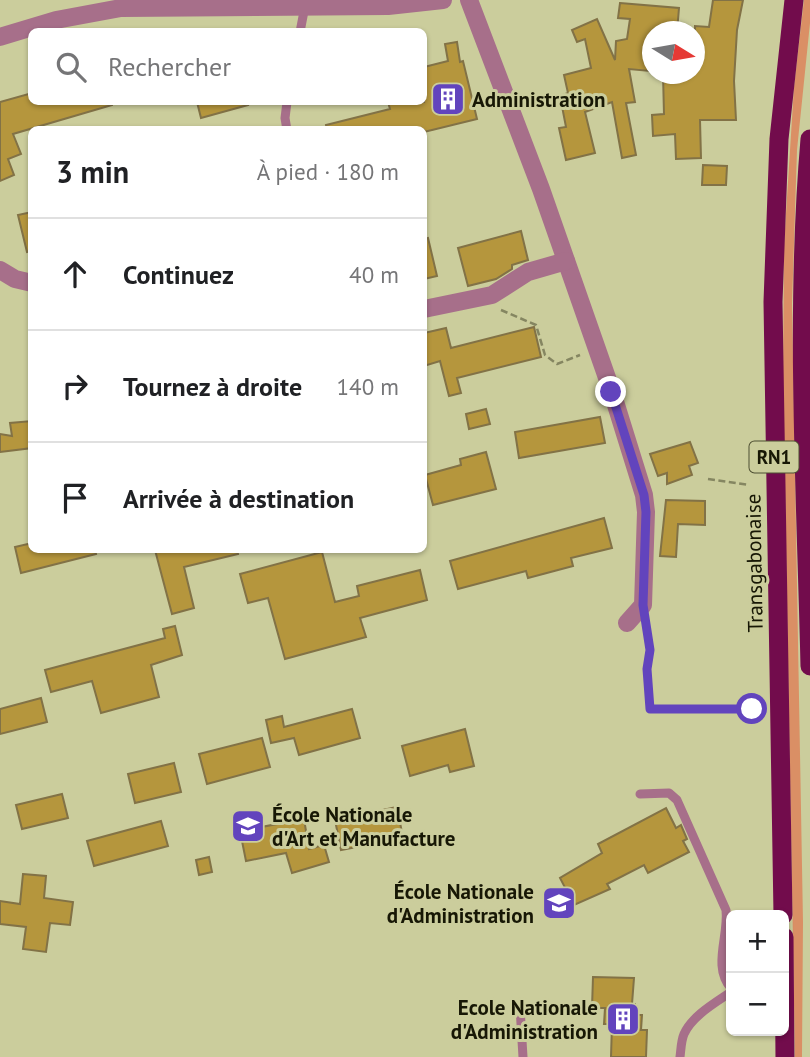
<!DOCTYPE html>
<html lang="fr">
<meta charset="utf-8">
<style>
:root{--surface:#fff;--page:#f6f6f6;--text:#202124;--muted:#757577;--line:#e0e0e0}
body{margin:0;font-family:"PT Sans",sans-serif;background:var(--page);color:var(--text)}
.controls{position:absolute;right:21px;bottom:21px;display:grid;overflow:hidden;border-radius:10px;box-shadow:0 2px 5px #0004}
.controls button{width:63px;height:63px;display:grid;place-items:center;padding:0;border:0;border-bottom:2px solid var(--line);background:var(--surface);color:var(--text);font:35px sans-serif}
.compass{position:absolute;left:642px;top:21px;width:63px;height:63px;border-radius:50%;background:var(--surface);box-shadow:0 2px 5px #0004;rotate:101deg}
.stop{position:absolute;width:21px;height:21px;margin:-16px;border:5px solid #6244bd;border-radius:50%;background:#fff}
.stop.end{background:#6244bd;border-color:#fff;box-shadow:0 2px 7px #0008}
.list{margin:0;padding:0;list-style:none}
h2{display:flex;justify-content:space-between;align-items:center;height:91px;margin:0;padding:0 28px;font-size:30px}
h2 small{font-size:23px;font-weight:400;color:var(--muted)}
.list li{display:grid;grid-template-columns:46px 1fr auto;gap:21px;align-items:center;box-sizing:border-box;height:112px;padding:0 28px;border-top:2px solid var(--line)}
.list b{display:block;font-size:26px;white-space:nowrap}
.list em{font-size:23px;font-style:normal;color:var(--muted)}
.icon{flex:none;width:38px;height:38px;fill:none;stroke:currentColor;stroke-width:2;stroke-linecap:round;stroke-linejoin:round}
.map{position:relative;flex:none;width:810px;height:1057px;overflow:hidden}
.search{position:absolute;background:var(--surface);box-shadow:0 2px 5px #0004;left:28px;top:28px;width:399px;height:77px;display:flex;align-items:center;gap:18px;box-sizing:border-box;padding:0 24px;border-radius:10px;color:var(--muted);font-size:26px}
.panel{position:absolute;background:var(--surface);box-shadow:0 2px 5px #0004;left:28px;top:126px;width:399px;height:427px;border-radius:10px}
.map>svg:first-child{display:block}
</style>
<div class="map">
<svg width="810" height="1057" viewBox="0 0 810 1057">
<rect width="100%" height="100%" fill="#cbcd9c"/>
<path fill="#da8f65" d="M804,0H810V23L797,150L792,304L803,922L802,1053V1057H795L783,378L784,245L794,87Z"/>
<g fill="#b5963d" stroke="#827246" stroke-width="2">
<path d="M713,0H743L737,30L734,81L736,120H700L701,158L676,159L675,134L653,136L652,115L664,114L663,74H695V26L709,27Z"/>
<path d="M620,3L679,8L677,32H653L650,71L629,69L635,102L626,103L636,155L622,158L612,102L585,112L595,153L566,160L559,128L566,127L560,96L568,93L564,75L591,68L585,39L577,42L572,30L597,19L615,60L616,41L627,39L630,19L618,18Z"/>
<path d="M457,42L460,62L463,61L477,119L424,132V130H327L326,125L390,109L388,102H424V67L448,61L445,44Z"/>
<path d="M32,93V102H112V105L13,134L21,154L8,159L14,175L0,181V102Z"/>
<path d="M197,102H247L248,105L201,118Z"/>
<path d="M703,165L727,166L726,185H702Z"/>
<path d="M32,212V251L27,252L18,215Z"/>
<path d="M521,231L528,260L512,265V269L496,279L468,286L458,248Z"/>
<path d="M428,238L437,276L424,279V239Z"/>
<path d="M534,327L541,357L457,378L461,393L449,396L440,361L424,366V333L446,328L451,348Z"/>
<path d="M486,409L490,424L469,429L466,414Z"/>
<path d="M600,417L605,443L519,458L515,432Z"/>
<path d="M32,421V448L0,452V434L12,436L10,423Z"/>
<path d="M690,442L698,463L689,466L692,475L667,484V473L658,476L650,454Z"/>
<path d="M486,452L496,489L433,505L425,475L461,465L460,459Z"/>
<path d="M666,500L705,501V525L678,524L676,557L660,556Z"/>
<path d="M604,518L612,548L571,558L573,566L528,578L526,571L458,589L450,561Z"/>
<path d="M32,543V550H95L96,554L21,573L15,547Z"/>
<path d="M155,550H237L238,554L184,567L194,608L172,614Z"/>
<path d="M322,552L335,602L359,596L357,586L420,570L427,600L360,618L366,637L285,659L268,598L248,603L240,574Z"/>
<path d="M175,626L182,655L151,665L159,697L101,713L92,681L51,692L45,670L165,638L163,629Z"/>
<path d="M41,698L47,722L0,734V709Z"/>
<path d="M352,709L360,738L299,755L294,738L271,743L266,720L282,716L284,727Z"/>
<path d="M465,729L474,766L450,772L448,765L410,776L402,746Z"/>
<path d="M262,738L270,767L207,784L199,754Z"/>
<path d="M174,763L181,792L135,803L128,774Z"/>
<path d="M62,794L68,818L22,829L16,805Z"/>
<path d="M397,807L403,838L341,850L335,820Z"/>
<path d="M666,808L676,828L681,825L687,839L683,841L689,852L648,873L644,865L607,884L610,889L574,905L560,878L602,853L598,844Z"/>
<path d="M304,819L309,849L324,845L329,862L292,873L286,853L246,861L240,831Z"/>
<path d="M161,821L168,846L94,866L87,841Z"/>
<path d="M209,857L212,872L199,875L196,860Z"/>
<path d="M23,874L46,876L44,898L73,902L70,925L50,923L46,952L23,949L26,927L0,924V901L20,904Z"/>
<path d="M593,977L634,978L632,1004H635V1015H642L641,1030H647L646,1057H611L612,1024H604L605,1008H592Z"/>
</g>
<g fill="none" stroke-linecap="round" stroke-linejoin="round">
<g stroke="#858661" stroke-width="2.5" stroke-dasharray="7 3.5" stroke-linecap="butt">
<path d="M501,310L536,325L545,355L557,364L580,355"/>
<path d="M708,479L749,485"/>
<path d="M646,626L650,650L647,669L651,709"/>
<path d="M650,710L752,709"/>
</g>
<g stroke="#a76f8a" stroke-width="9">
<path d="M300,32L305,6"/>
<path d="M287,102L285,118L287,130"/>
<path d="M640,794L669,793L677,800L726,910C729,936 712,967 731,988"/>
<path d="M520,1007L523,1057"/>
<path d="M680,1057C681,1050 681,1041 684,1034C692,1016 715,1003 731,992"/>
</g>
<g stroke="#a76f8a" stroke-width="18">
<path d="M469,0L541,189L612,392L644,495L646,512L643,605L627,623"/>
<path d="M0,270L15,279L32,283"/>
<path d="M424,309L492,295L528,272L566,261"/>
</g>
<path stroke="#a76f8a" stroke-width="18" d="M0,37L56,20L121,8L388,6L443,0"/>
<g stroke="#720c4c" stroke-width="19">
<path d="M810,139C795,314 806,491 810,666"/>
<path d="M783,915L773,302L779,139L794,0"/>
<path d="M784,937L785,1057"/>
</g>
</g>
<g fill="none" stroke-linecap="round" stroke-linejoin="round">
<path stroke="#6244bd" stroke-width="9" d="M611,392L644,495L646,512L643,605L650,650L647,669L650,709H752"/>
</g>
<defs>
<g id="building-square" transform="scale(1.75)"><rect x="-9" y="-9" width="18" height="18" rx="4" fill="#6244bd" stroke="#cbcd9c"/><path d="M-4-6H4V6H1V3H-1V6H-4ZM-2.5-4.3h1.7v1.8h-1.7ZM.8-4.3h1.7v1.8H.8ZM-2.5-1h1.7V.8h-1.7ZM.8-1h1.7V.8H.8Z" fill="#fff"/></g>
<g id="university-square" transform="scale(1.75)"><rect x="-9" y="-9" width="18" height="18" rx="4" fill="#6244bd" stroke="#cbcd9c"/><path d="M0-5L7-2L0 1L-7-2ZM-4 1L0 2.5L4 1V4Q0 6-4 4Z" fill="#fff"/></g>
</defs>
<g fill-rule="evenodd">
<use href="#building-square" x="448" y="99"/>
<use href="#university-square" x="248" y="826"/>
<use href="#university-square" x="559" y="903"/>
<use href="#building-square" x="623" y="1019"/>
</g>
<g text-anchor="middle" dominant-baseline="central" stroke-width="6" stroke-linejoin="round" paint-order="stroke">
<rect fill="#cbcd9c" stroke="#4d4e32" stroke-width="2" x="749.5" y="441.5" width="49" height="31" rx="5"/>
<g font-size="19" font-weight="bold" fill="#171705">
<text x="774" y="457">RN1</text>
</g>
<g font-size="21" font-weight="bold" fill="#171705" stroke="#cbcd9c" text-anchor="start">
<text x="472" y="99">Administration</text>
<text x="272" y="814">École Nationale<tspan x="272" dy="24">d'Art et Manufacture</tspan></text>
<text x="534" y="891" text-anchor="end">École Nationale<tspan x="534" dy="24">d'Administration</tspan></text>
<text x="598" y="1007" text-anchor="end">Ecole Nationale<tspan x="598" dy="24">d'Administration</tspan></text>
</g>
<g font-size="21" fill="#171705" stroke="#cbcd9c">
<text transform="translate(754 563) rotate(-91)">Transgabonaise</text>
</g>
</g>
</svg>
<div class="controls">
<button>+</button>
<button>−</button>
</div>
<svg class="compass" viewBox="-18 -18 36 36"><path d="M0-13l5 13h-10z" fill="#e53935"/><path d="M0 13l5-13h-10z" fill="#757577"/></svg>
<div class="stop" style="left:752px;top:709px"></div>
<div class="stop end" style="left:611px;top:392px"></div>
<div class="search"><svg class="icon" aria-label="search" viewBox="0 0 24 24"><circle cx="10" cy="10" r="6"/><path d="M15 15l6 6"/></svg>Rechercher</div>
<section class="panel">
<h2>3 min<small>À pied · 180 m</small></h2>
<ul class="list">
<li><svg class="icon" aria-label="ahead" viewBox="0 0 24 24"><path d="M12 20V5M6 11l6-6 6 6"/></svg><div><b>Continuez</b></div><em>40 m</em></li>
<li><svg class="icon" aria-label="right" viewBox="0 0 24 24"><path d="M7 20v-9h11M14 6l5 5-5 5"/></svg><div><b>Tournez à droite</b></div><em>140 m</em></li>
<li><svg class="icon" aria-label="arrive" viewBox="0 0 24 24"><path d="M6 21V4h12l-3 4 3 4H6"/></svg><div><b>Arrivée à destination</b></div></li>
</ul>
</section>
</div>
